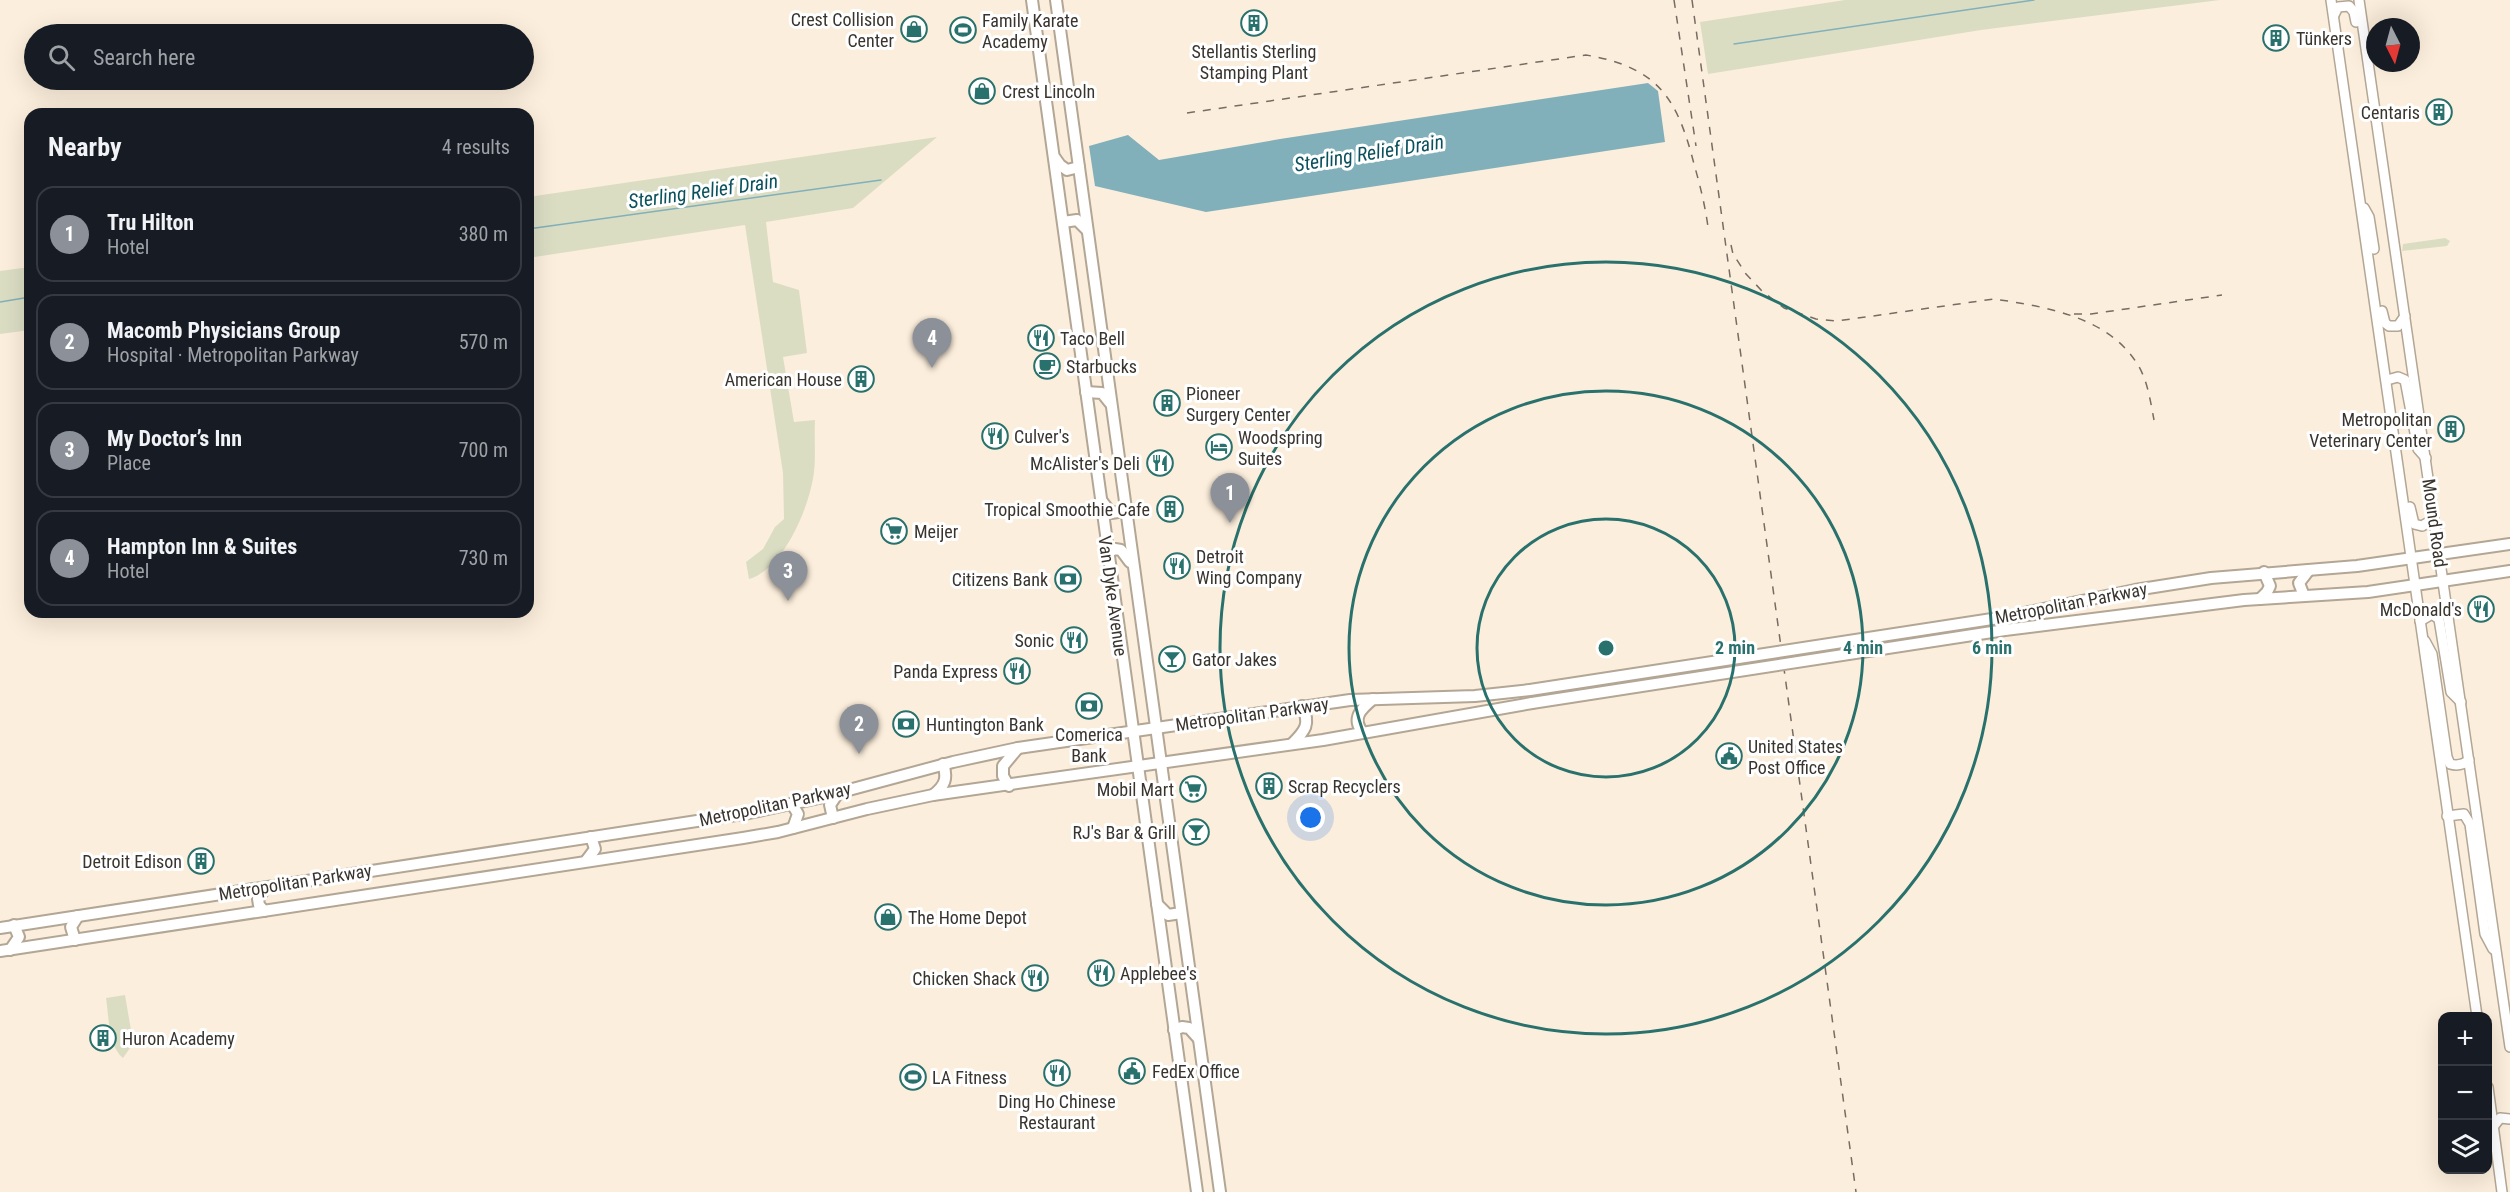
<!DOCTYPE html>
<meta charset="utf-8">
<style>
:root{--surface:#171b24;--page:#20242c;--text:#f1f3f6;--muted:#9ea1a6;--line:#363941;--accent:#8c9099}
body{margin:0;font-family:"Roboto Condensed",sans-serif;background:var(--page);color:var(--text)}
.controls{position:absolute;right:18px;bottom:18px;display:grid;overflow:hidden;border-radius:12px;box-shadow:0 6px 24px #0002}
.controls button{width:54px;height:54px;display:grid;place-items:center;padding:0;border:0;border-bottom:2px solid var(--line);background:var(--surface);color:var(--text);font:30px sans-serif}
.compass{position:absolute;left:2366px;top:18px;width:54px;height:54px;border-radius:50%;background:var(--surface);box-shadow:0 6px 24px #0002;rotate:174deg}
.you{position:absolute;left:1311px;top:818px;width:21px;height:21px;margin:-15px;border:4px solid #fff;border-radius:50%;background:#1a73e8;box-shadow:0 0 0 9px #1a73e833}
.badge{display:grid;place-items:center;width:39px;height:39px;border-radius:50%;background:var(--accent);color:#fff;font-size:20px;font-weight:700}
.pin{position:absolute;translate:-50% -50px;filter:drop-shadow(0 2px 3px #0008)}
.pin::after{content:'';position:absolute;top:32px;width:21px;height:18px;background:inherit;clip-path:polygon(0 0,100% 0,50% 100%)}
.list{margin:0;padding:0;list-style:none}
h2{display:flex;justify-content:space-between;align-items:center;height:78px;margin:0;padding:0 24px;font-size:26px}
h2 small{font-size:20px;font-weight:400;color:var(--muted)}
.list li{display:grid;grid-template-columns:39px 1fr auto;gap:18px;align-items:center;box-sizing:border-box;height:96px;margin:0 12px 12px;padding:0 12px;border:2px solid var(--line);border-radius:18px}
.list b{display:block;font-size:22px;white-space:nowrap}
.list p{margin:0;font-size:20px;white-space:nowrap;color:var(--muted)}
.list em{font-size:20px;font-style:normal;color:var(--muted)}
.icon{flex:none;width:33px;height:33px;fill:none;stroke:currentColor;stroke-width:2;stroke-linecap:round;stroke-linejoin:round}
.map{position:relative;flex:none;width:2510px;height:1192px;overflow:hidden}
.search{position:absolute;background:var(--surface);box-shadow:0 6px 24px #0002;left:24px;top:24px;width:510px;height:66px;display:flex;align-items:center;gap:15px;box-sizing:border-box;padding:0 21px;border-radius:33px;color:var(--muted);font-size:22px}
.panel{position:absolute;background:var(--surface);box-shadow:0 6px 24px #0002;left:24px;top:108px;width:510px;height:510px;border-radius:18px}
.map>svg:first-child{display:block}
</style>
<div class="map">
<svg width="2510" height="1192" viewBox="0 0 2510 1192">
<rect width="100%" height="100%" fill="#fceedc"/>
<g fill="#dbddc3">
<path d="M1845,0H2220L1981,30L1708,74L1700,22Z"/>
<path d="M937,137L853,208L766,222L773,282L799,290L807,353L783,357L794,422L815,420C814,437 816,455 814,472C810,506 784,569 749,579L746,562L763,549L775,527L784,519L783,473L745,225L528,258V197Z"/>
<path d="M2445,238L2450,241L2447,246L2402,251L2403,244Z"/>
<path d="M30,267V330L0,334V271Z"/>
<path d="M125,995L132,1036L126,1044L130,1048L123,1058C108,1046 109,1016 106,998Z"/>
</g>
<path fill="#81b0ba" d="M1648,83L1658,91L1665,142L1206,212L1095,186L1089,146L1128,135L1159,160L1280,139Z"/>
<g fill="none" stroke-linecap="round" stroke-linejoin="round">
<g stroke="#81b0ba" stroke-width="1.5">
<path d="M1734,44L2034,0"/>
<path d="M528,229L881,180"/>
<path d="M0,302L30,297"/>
</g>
<g stroke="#b3a695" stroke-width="12">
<g id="secondary">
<path d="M2331,0L2477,1016"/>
<path d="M2359,0L2510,1047"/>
<path d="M2334,15L2338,7L2349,6L2354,12L2356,22"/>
<path d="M2364,208L2369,217L2374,249"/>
<path d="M2382,311L2385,323L2389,326H2398L2405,316"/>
<path d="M2387,380L2398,377L2405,380L2418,449L2426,458"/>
<path d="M2410,507L2414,524L2422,526L2434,519"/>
<path d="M2420,621L2432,614L2439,619L2451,692L2461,702"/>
<path d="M2425,641L2432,654L2447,757L2450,764C2457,766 2463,765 2469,760"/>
<path d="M2447,816L2464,814L2470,824L2485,934L2493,949"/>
<path d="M2488,1087L2502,1192"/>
<path d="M2493,1127L2500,1118L2510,1119"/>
</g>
</g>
<g stroke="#b3a695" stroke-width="14">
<g id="primary">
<path d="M1032,0L1197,1192"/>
<path d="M1056,0L1220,1192"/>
<path d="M1055,158L1060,165L1067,170L1079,167"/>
<path d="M1063,222L1077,220L1087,230"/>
<path d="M1086,392L1102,393L1110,403"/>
<path d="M1101,500L1111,513L1125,511"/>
<path d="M1107,553L1115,549L1121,550L1130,562"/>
<path d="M2304,596L2299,583L2309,570"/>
<path d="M2260,599L2267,592L2270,586L2264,572"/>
<path d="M2005,617L2135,590L2211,578L2357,566L2510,544"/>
<path d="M2005,630L2244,600L2368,592L2510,571"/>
<path d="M1363,733C1351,718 1361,709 1373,699"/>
<path d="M1292,744C1305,731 1311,724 1302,706"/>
<path d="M1009,786L1003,776V766L1018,748"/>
<path d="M933,795C945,786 948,778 943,764"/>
<path d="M792,804L798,814L793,828"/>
<path d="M833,818L830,805L838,793"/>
<path d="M586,861L595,849L591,837"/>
<path d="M1157,904L1168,915L1181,913"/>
<path d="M264,911L259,905L258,899L266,887"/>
<path d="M0,928L749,813L819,798L953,762L1018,748L1350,700L1475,696L1530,690"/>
<path d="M75,940L71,927L78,916"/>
<path d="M10,950L19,937L14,925"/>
<path d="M0,951L743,838L778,832L867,809L933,795L1323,740L1532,703"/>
<path d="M1174,1030L1182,1027L1189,1028L1198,1038"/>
</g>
</g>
<use href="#secondary" stroke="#fff" stroke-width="9"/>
<use href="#primary" stroke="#fff" stroke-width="10"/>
<g stroke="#756d63" stroke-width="1.5" stroke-dasharray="8 8" stroke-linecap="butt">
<path d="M1674,0L1696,146"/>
<path d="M1692,0L1856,1192"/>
<path d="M1187,113L1586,55C1657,67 1677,97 1694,164C1700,185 1705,205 1708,227"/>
<path d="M1731,245L1733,254L1746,274L1762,291L1784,308L1816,319L1837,321L1994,299C2042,306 2104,316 2134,359C2147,376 2150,399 2154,420"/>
<path d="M2074,314H2091L2222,295"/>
</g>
<g stroke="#b3a695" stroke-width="14" stroke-linecap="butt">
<g id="primary-bridge">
<path d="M1530,690L2005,617"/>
<path d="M1532,703L2005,630"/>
</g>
</g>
<use href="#primary-bridge" stroke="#fff" stroke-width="10"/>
</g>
<g fill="none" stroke="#29716c" stroke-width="3">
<circle cx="1606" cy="648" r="129"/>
<circle cx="1606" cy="648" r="257"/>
<circle cx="1606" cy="648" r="386"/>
</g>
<defs>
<g id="building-ring" transform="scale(1.35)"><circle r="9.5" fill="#fff" stroke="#29716c" stroke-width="1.5"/><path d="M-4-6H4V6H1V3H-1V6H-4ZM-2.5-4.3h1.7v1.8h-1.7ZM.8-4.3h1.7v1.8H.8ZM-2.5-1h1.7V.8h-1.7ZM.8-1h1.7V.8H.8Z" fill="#29716c"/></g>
<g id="shop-ring" transform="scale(1.35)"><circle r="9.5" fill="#fff" stroke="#29716c" stroke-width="1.5"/><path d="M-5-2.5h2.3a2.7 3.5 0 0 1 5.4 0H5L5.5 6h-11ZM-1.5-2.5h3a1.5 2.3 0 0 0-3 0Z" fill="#29716c"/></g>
<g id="stadium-ring" transform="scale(1.35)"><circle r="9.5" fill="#fff" stroke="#29716c" stroke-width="1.5"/><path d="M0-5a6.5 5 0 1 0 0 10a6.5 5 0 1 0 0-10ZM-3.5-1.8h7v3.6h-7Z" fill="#29716c"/></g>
<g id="restaurant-ring" transform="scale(1.35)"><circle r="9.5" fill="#fff" stroke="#29716c" stroke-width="1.5"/><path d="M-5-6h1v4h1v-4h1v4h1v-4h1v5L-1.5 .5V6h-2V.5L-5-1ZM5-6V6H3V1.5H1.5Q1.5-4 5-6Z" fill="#29716c"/></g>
<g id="cafe-ring" transform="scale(1.35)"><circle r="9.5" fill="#fff" stroke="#29716c" stroke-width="1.5"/><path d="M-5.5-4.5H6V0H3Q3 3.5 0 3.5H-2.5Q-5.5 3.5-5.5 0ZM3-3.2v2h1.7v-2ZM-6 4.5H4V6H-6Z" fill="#29716c"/></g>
<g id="hotel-ring" transform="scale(1.35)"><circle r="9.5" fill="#fff" stroke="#29716c" stroke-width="1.5"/><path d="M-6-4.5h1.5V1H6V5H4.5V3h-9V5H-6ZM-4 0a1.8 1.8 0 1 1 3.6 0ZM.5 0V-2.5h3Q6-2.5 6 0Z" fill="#29716c"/></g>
<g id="supermarket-ring" transform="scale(1.35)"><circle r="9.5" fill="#fff" stroke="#29716c" stroke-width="1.5"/><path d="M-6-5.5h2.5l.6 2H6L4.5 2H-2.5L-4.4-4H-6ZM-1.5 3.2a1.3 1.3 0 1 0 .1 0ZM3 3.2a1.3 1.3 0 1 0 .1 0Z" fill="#29716c"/></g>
<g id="bank-ring" transform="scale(1.35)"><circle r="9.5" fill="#fff" stroke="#29716c" stroke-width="1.5"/><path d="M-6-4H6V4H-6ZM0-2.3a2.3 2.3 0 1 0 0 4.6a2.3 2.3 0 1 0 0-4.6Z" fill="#29716c"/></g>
<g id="bar-ring" transform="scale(1.35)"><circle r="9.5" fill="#fff" stroke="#29716c" stroke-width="1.5"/><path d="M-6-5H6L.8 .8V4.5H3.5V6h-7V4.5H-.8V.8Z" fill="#29716c"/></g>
<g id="civic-ring" transform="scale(1.35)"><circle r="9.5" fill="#fff" stroke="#29716c" stroke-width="1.5"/><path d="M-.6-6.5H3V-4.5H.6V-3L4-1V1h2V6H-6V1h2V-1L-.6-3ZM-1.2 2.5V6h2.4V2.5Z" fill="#29716c"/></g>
</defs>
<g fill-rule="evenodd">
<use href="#building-ring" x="1254" y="23"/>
<use href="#shop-ring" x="914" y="29"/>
<use href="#stadium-ring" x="963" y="30"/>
<use href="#building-ring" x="2276" y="38"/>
<use href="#shop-ring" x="982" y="91"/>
<use href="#building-ring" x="2439" y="112"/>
<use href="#restaurant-ring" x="1041" y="338"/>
<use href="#cafe-ring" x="1047" y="366"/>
<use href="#building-ring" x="861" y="379"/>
<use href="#building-ring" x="1167" y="403"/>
<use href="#building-ring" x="2451" y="429"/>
<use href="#restaurant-ring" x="995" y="436"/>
<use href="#hotel-ring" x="1219" y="447"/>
<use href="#restaurant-ring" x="1160" y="463"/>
<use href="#building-ring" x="1170" y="509"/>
<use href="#supermarket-ring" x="894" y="531"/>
<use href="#restaurant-ring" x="1177" y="566"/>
<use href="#bank-ring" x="1068" y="579"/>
<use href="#restaurant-ring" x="2481" y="609"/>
<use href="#restaurant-ring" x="1074" y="640"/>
<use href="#bar-ring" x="1172" y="659"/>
<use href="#restaurant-ring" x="1017" y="671"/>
<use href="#bank-ring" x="1089" y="706"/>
<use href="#bank-ring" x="906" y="724"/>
<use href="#civic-ring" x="1729" y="756"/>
<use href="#building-ring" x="1269" y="786"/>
<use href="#supermarket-ring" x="1193" y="789"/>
<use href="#bar-ring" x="1196" y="832"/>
<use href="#building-ring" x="201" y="861"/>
<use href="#shop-ring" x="888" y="917"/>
<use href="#restaurant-ring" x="1101" y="973"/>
<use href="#restaurant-ring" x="1035" y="978"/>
<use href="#building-ring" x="103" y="1038"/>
<use href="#civic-ring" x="1132" y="1071"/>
<use href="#restaurant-ring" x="1057" y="1073"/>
<use href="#stadium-ring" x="913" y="1077"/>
</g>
<g text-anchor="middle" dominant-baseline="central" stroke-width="6" stroke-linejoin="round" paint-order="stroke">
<g font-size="18" fill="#3a342e" stroke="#fff" text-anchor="start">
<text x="894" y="19" text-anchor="end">Crest Collision<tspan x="894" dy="21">Center</tspan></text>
<text x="982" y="20">Family Karate<tspan x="982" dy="21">Academy</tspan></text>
<text x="2296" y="38">Tünkers</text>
<text x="1254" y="51" text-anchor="middle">Stellantis Sterling<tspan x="1254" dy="21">Stamping Plant</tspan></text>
<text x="1002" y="91">Crest Lincoln</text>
<text x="2420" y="112" text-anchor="end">Centaris</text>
<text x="1060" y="338">Taco Bell</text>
<text x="1066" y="366">Starbucks</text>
<text x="842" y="379" text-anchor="end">American House</text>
<text x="1186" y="393">Pioneer<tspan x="1186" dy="21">Surgery Center</tspan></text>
<text x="2432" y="419" text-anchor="end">Metropolitan<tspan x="2432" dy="21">Veterinary Center</tspan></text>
<text x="1014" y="436">Culver's</text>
<text x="1238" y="437">Woodspring<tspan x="1238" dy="21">Suites</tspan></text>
<text x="1140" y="463" text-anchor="end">McAlister's Deli</text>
<text x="1150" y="509" text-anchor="end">Tropical Smoothie Cafe</text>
<text x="914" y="531">Meijer</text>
<text x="1196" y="556">Detroit<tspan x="1196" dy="21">Wing Company</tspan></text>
<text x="1048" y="579" text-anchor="end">Citizens Bank</text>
<text x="2462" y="609" text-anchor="end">McDonald's</text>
<text x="1054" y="640" text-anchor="end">Sonic</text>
<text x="1192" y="659">Gator Jakes</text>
<text x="998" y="671" text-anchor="end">Panda Express</text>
<text x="926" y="724">Huntington Bank</text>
<text x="1089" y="734" text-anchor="middle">Comerica<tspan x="1089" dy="21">Bank</tspan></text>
<text x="1748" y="746">United States<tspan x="1748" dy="21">Post Office</tspan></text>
<text x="1288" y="786">Scrap Recyclers</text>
<text x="1174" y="789" text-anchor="end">Mobil Mart</text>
<text x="1176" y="832" text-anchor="end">RJ's Bar &amp; Grill</text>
<text x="182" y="861" text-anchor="end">Detroit Edison</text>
<text x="908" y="917">The Home Depot</text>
<text x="1120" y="973">Applebee's</text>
<text x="1016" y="978" text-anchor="end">Chicken Shack</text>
<text x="122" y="1038">Huron Academy</text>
<text x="1152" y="1071">FedEx Office</text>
<text x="932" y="1077">LA Fitness</text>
<text x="1057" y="1101" text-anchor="middle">Ding Ho Chinese<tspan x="1057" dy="21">Restaurant</tspan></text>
</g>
<g font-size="18" fill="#3a342e" stroke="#fff">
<text transform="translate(2435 523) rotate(82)">Mound Road</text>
<text transform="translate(1113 596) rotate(82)">Van Dyke Avenue</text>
<text transform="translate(2071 603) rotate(-11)">Metropolitan Parkway</text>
<text transform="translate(1252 714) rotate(-8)">Metropolitan Parkway</text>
<text transform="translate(775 804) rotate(-12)">Metropolitan Parkway</text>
<text transform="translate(295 882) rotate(-9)">Metropolitan Parkway</text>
</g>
<g font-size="20" font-style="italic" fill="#0b515d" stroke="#fff">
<text transform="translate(1369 153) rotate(-9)">Sterling Relief Drain</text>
<text transform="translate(703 191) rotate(-8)">Sterling Relief Drain</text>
</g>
</g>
<circle cx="1606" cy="648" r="9" fill="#29716c" stroke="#fff" stroke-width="3"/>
<g font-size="18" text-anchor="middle" font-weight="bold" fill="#29716c" stroke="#fff" stroke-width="6" stroke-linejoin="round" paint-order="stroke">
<text x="1735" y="654">2 min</text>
<text x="1863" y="654">4 min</text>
<text x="1992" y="654">6 min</text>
</g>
</svg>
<div class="controls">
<button>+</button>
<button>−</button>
<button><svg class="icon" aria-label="layers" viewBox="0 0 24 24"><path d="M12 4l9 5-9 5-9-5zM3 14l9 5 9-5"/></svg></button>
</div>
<svg class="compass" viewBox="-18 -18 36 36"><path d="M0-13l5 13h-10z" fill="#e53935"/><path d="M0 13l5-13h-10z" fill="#9ea1a6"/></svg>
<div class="you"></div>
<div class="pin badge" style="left:1230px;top:523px">1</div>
<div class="pin badge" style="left:859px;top:754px">2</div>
<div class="pin badge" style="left:788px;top:601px">3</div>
<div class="pin badge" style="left:932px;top:368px">4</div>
<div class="search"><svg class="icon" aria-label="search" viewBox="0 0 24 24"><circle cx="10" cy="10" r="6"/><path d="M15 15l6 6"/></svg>Search here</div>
<section class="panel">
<h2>Nearby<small>4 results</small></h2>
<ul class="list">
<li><span class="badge">1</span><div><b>Tru Hilton</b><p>Hotel</p></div><em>380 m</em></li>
<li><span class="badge">2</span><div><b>Macomb Physicians Group</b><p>Hospital · Metropolitan Parkway</p></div><em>570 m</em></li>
<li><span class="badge">3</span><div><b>My Doctor’s Inn</b><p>Place</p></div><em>700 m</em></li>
<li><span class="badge">4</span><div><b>Hampton Inn &amp; Suites</b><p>Hotel</p></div><em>730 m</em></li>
</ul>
</section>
</div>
